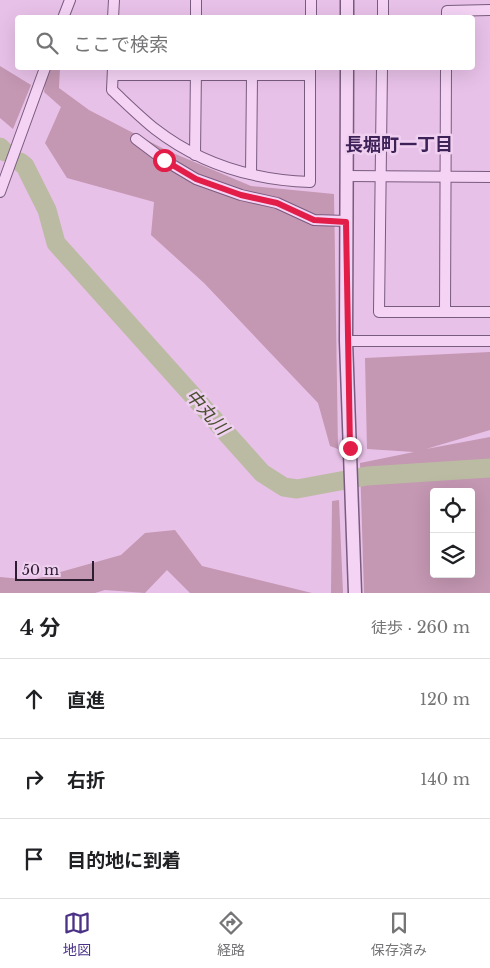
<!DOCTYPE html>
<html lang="ja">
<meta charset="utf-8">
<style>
:root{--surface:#fff;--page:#f2f2f2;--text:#202124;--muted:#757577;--line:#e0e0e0;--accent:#4b3287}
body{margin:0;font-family:"Libre Baskerville","Noto Sans JP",serif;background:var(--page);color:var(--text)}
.controls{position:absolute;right:15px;bottom:15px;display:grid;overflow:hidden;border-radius:5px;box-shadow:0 5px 20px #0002}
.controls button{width:45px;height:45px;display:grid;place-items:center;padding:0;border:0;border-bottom:1px solid var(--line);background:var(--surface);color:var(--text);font:25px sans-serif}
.scale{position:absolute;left:15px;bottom:12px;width:79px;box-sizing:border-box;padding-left:5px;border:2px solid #2c1d31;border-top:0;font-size:14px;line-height:18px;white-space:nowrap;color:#2c1d31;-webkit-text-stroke:4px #f0d0f0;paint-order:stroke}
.stop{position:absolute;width:15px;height:15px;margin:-11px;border:4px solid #e11d48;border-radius:50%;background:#fff}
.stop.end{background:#e11d48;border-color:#fff;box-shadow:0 1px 5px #0008}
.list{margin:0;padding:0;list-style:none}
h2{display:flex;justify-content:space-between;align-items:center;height:65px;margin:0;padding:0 20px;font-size:21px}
h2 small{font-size:16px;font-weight:400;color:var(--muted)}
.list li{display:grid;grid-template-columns:32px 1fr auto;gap:15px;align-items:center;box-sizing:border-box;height:80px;padding:0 20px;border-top:1px solid var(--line)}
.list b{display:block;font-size:19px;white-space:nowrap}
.list em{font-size:16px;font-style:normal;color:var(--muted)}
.icon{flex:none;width:28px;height:28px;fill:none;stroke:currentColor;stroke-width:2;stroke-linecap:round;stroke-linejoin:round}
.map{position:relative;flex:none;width:490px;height:593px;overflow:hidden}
.search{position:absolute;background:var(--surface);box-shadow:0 5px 20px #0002;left:15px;right:15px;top:15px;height:55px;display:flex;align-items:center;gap:12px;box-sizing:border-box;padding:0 18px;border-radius:5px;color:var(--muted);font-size:19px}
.sheet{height:305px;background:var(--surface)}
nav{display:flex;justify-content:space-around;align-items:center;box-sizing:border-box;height:70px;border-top:1px solid var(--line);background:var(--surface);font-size:14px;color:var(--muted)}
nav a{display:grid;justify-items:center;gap:2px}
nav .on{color:var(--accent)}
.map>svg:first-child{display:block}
</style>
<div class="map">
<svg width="490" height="593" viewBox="0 0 490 593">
<rect width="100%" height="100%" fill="#e8c1e8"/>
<g fill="#c497b2" fill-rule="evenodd">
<path d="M0,66L31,85L13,129L0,118Z"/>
<path d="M51,68H60L59,88L89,110L166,150L251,186L334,194L338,449L330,446L318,403L204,283L151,235L154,202L67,178L45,143L61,107L44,92L47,69Z"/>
<path d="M490,352V430L426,449L490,437V593H364L360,463L414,452L367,449L365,358ZM434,492H471V574H434Z"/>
<path d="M339,500L343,593H331L332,501Z"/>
<path d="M175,530L202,566L312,593H190L167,570L145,593L105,590L95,593H0V577L32,580L121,555L145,533Z"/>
</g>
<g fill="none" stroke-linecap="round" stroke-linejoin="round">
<g stroke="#bbbba3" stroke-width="19">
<path d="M0,147L5,152"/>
<path d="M20,162L25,166L47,210L56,243L262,473L284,487L297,489L367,476L490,468"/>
</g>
<g stroke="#795b7f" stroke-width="12">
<g id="minor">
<path d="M63,18L70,0"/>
<path d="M113,18L114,0"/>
<path d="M196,18V0"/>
<path d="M311,18V0"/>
<path d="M383,18V0"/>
<path d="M447,18V11L490,10"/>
<path d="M113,68L112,90C126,103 140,117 155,129C200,164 254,180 310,182V68"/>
<path d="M382,68L379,312H490"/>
<path d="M113,75H310"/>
<path d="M136,139L164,160L196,179L241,195L277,203L314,220L346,221"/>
<path d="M195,155L196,68"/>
<path d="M251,174L252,76"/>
<path d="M346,176L490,177"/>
<path d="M0,192L45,68"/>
<path d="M445,312L446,68"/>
<path d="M346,341H490"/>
</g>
</g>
<g stroke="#795b7f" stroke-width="15">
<g id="tertiary">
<path d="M347,18V0"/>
<path d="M347,68L346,341L355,593"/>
</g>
</g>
<use href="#minor" stroke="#f4d3f4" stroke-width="10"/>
<use href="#tertiary" stroke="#f4d3f4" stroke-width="12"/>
</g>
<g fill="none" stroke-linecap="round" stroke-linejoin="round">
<path stroke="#e11d48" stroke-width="6" d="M164,160L196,179L241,195L277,203L314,220L346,222L350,448"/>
</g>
<g text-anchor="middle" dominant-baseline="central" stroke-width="5" stroke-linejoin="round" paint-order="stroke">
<g font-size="18" font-weight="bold" fill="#3d2258" stroke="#f0d0f0">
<text x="399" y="145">長堀町一丁目</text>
</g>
<g font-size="18" font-style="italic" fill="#474f2e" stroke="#f0d0f0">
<text transform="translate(207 412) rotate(48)">中丸川</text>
</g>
</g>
</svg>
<div class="controls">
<button><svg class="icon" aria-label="locate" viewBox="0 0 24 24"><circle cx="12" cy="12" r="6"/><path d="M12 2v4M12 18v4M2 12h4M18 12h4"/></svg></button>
<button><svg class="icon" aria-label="layers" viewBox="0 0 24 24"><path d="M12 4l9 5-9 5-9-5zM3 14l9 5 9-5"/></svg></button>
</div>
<div class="scale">50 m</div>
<div class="stop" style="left:164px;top:160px"></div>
<div class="stop end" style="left:350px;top:448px"></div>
<div class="search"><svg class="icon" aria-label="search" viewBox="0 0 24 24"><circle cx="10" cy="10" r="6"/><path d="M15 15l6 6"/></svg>ここで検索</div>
</div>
<section class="sheet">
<h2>4 分<small>徒歩 · 260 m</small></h2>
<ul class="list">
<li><svg class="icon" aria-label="ahead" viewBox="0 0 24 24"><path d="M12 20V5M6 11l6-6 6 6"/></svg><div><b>直進</b></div><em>120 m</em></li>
<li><svg class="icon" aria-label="right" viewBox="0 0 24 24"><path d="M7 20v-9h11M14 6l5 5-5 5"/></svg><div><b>右折</b></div><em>140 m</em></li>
<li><svg class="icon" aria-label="arrive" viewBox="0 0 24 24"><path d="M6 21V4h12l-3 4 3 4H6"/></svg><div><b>目的地に到着</b></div></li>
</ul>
</section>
<nav>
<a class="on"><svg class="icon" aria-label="map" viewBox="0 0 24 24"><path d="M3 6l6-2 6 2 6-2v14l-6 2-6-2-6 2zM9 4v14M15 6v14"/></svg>地図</a>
<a><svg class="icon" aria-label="directions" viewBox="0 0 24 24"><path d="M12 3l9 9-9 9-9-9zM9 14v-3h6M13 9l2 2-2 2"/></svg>経路</a>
<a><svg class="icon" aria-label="saved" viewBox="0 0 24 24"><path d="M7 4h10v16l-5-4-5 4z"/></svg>保存済み</a>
</nav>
